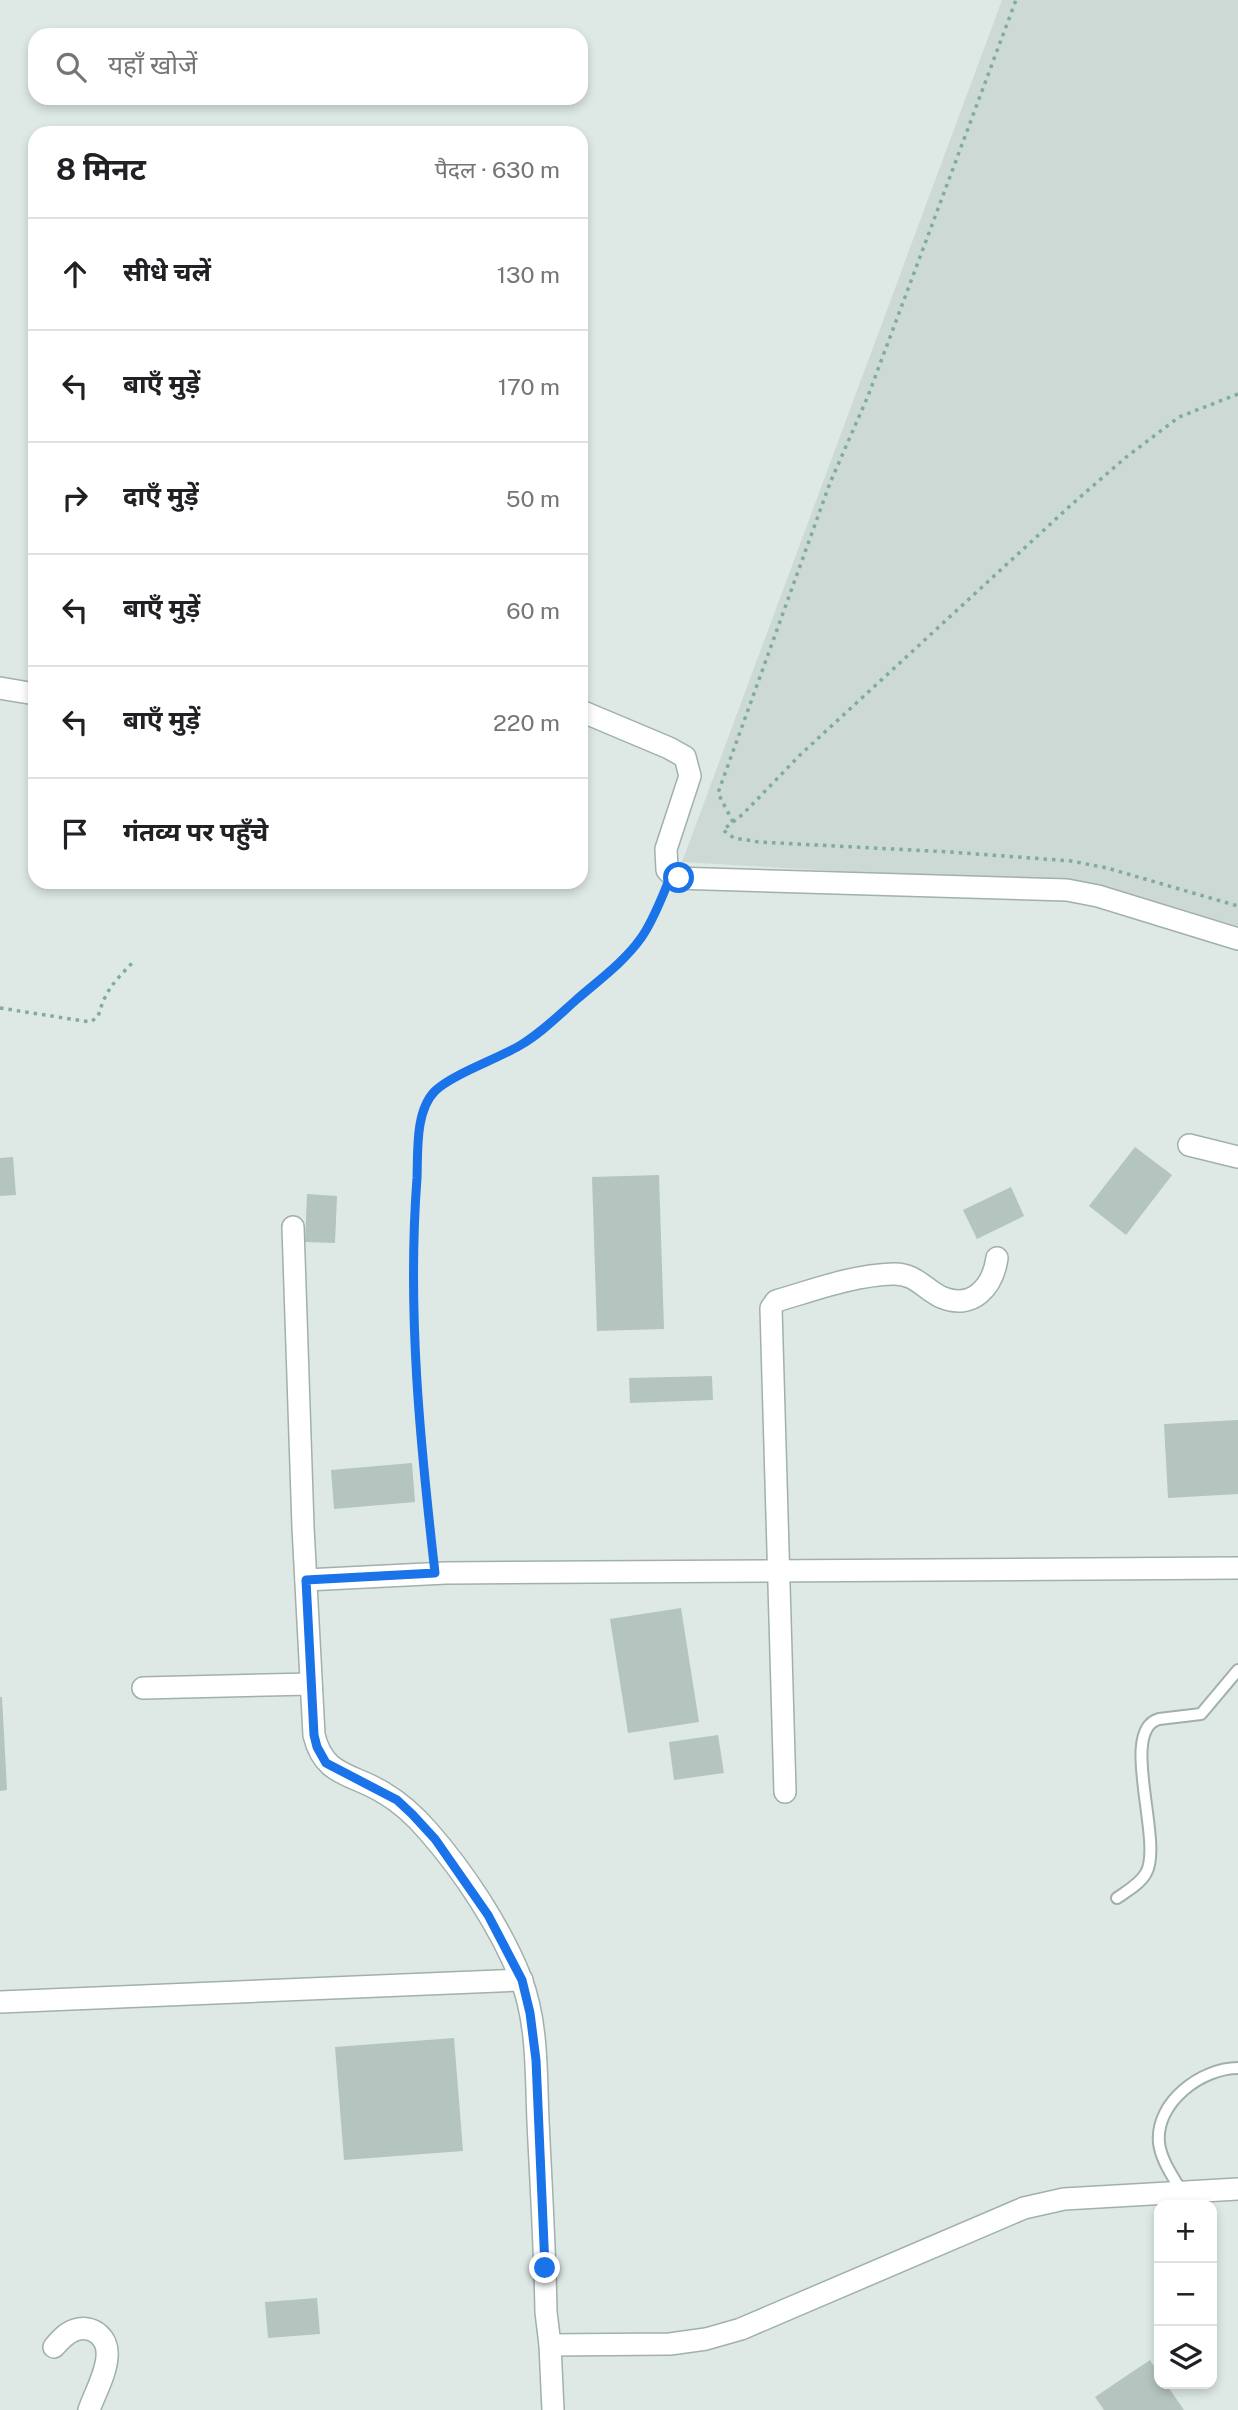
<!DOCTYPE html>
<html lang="hi">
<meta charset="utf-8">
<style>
:root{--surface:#fff;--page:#f2f2f2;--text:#202124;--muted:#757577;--line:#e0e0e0}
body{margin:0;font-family:"Public Sans","Noto Sans Devanagari",sans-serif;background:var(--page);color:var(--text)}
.controls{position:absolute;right:21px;bottom:21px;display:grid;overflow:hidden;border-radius:14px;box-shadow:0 4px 10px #0003}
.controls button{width:63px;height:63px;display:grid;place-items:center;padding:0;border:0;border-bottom:2px solid var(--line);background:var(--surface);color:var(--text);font:35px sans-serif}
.stop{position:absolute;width:21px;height:21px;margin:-16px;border:5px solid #1a73e8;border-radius:50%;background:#fff}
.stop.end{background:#1a73e8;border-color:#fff;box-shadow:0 2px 7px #0008}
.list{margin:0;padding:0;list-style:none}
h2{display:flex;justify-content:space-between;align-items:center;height:91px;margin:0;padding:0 28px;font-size:30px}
h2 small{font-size:23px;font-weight:400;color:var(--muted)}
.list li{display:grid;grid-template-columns:46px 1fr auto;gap:21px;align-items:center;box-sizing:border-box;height:112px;padding:0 28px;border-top:2px solid var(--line)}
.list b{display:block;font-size:26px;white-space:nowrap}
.list em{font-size:23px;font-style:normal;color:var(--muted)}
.icon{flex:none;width:38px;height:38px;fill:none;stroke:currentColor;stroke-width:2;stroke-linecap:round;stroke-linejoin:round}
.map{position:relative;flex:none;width:1238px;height:2410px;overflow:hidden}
.search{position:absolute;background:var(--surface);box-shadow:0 4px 10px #0003;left:28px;top:28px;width:560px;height:77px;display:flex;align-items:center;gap:18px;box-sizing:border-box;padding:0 24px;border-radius:21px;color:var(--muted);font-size:26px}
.panel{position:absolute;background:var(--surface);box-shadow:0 4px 10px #0003;left:28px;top:126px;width:560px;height:763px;border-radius:21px}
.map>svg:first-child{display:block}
</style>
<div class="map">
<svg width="1238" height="2410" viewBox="0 0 1238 2410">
<rect width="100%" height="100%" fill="#dee9e5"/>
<path fill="#cdd9d4" d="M1002,0H1238V933L1078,885L682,862Z"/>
<g fill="#b4c4be">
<path d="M1135,1147L1172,1175L1126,1235L1089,1206Z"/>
<path d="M13,1157L16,1195L0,1196V1158Z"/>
<path d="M659,1175L664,1329L597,1331L592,1177Z"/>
<path d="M1011,1187L1024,1216L977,1239L963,1210Z"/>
<path d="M307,1194L337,1196L335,1243L305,1242Z"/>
<path d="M712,1376L713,1400L630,1403L629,1378Z"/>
<path d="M1238,1420V1494L1168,1498L1164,1424Z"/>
<path d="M412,1463L415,1502L334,1509L331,1470Z"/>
<path d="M681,1608L699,1722L628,1733L610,1619Z"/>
<path d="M0,1697H2L7,1790L0,1791Z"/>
<path d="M718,1735L724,1773L674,1780L669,1742Z"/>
<path d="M454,2038L463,2151L344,2160L335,2047Z"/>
<path d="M317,2298L320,2334L268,2338L265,2302Z"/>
<path d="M1150,2360L1159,2374V2384H1166L1184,2410H1104L1095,2397Z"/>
</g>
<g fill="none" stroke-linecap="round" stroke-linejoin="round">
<g stroke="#a1b0ac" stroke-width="14">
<g id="service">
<path d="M1117,1898C1127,1891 1140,1884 1146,1873C1164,1842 1118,1730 1159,1719L1201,1714L1238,1670"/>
<path d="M1182,2192C1173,2177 1161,2160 1159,2143C1155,2102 1202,2068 1238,2068"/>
</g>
</g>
<g stroke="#a1b0ac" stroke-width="24">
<g id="minor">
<path d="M0,688L35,694"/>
<path d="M581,711L669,748L685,757L690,776L666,849L667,870L675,878L1067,890L1098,896L1238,939"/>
<path d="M1189,1145L1238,1157"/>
<path d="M293,1227L303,1527L314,1735C324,1777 352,1773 384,1793C401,1803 415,1816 428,1831C464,1872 501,1928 521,1979C538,2023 536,2075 538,2121C541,2185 545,2249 546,2312L550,2345L553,2410"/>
<path d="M306,1580L446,1573L1238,1568"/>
<path d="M143,1688L311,1684"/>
<path d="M785,1792L771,1308L776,1301C814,1290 854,1275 893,1274C915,1273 924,1289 941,1297C973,1311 993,1286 997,1258"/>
<path d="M0,2002L522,1980"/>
<path d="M550,2345L670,2344L706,2339L741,2329L1024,2208L1064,2199L1238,2189"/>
<path d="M54,2347C60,2340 66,2333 75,2330C93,2324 109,2338 107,2357C106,2374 95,2393 89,2410"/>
</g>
</g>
<g stroke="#80aca0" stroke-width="3.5" stroke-dasharray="3.5 5" stroke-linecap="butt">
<path d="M1238,394L1179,417L1125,458L1071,505L800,755L743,814L723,830L734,838L759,842L950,852L1071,861L1107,868L1238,906"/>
<path d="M733,822L718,793L830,483L868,396L1016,0"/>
<path d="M0,1008L90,1022L98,1017C105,990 115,981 134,961"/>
<path d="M433,1555L413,1325V1222L421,1125L425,1108L431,1096L442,1086L520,1046L537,1034L621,961L643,935L664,891"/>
</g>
<use href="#service" stroke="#fff" stroke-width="10"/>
<use href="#minor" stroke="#fff" stroke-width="21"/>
</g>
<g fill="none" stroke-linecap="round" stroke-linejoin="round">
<path stroke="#1a73e8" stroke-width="9" d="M545,2268L536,2060L530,2013L522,1980L488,1915L435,1839L412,1814L397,1800L326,1763L317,1747L314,1735L306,1580L435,1573C420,1442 407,1310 417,1178C418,1152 415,1111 435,1091C451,1075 497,1059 519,1046C540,1034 558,1016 576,1000C599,980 624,962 641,938C654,920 662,896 671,876L679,878"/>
</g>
</svg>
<div class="controls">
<button>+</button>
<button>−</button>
<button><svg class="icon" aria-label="layers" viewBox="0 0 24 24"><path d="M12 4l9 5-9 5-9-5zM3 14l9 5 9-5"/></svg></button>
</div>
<div class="stop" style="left:679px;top:878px"></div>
<div class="stop end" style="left:545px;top:2268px"></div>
<div class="search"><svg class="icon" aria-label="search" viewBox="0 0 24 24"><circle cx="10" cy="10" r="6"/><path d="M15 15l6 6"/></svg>यहाँ खोजें</div>
<section class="panel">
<h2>8 मिनट<small>पैदल · 630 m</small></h2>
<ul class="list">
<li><svg class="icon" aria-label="ahead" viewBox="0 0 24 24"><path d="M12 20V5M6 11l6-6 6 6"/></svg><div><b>सीधे चलें</b></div><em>130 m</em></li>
<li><svg class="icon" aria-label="left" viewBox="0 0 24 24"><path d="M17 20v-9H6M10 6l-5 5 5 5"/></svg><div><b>बाएँ मुड़ें</b></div><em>170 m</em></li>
<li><svg class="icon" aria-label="right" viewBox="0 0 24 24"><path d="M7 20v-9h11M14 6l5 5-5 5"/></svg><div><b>दाएँ मुड़ें</b></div><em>50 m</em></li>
<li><svg class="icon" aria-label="left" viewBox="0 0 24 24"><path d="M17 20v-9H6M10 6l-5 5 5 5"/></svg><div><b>बाएँ मुड़ें</b></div><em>60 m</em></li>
<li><svg class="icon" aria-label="left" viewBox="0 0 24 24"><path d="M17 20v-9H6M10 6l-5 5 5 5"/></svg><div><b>बाएँ मुड़ें</b></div><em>220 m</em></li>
<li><svg class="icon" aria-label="arrive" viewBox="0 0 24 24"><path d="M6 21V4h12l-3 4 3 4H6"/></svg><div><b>गंतव्य पर पहुँचे</b></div></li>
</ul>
</section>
</div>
